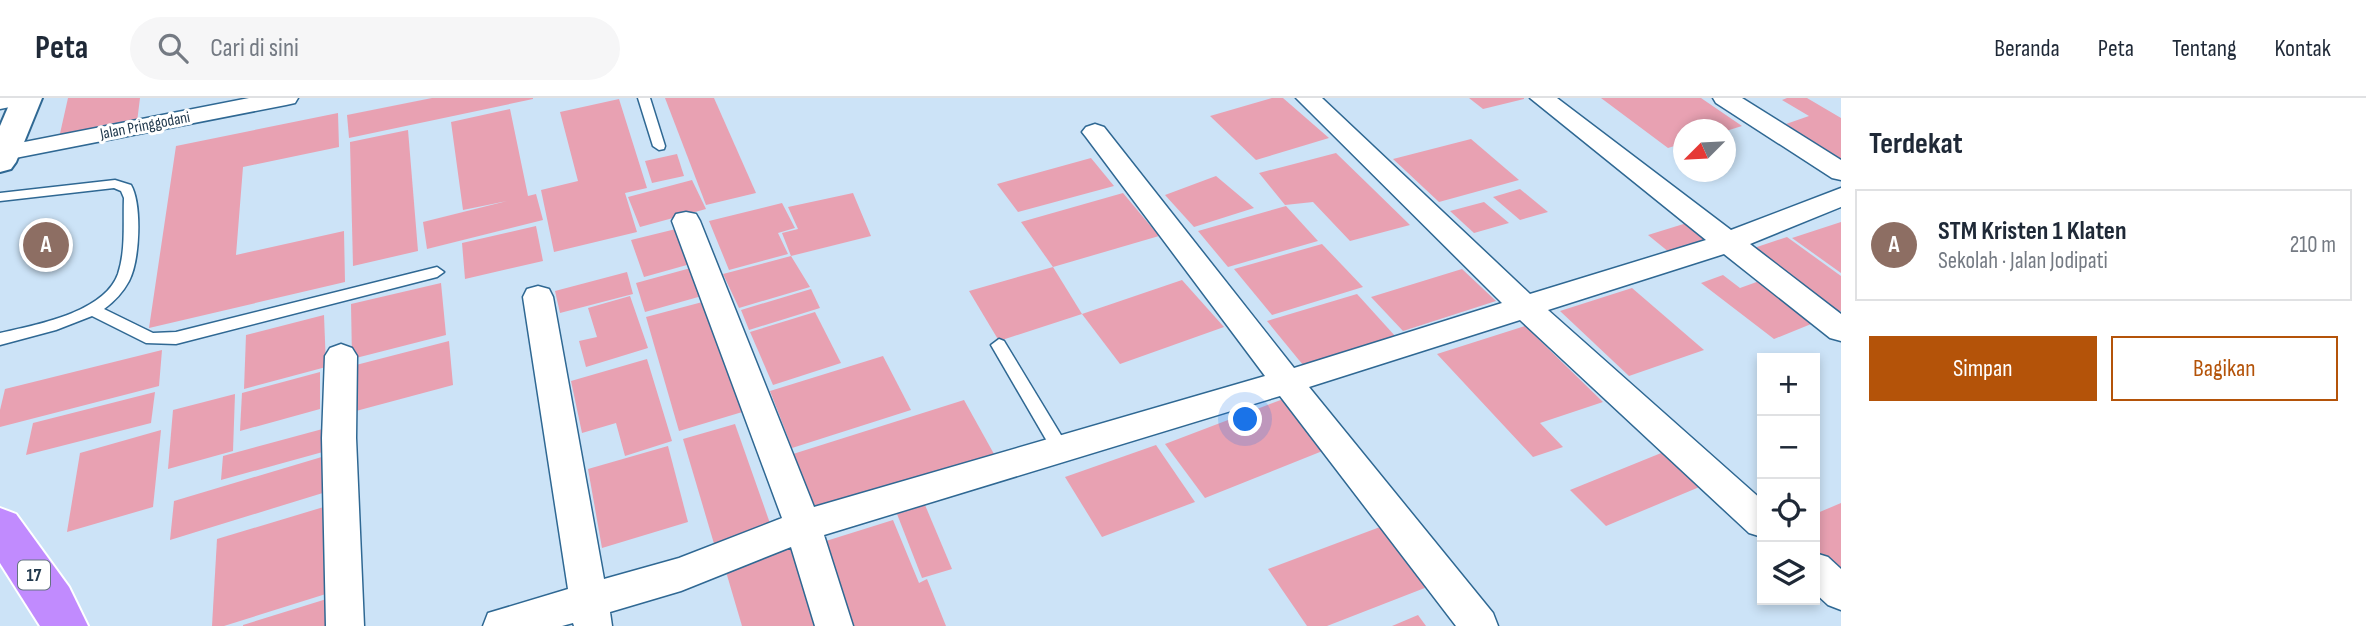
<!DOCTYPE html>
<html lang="id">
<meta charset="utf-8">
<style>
:root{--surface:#fff;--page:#f6f6f7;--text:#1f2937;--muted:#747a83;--line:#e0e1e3;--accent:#b45309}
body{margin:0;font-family:"Sofia Sans Condensed",sans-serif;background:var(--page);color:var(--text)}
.controls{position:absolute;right:21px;bottom:21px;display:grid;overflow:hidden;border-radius:0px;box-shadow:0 4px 10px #0003}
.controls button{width:63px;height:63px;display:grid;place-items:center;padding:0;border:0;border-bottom:2px solid var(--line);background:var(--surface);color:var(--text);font:35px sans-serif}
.compass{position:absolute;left:1673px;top:21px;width:63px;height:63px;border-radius:50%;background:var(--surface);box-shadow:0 4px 10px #0003;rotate:246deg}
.you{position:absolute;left:1246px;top:322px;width:24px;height:24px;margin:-18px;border:5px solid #fff;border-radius:50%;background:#1a73e8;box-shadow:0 0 0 10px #1a73e833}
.badge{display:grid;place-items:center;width:46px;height:46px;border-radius:50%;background:var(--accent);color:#fff;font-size:23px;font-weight:700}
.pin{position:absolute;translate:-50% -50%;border:4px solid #fff;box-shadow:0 2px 7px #0006}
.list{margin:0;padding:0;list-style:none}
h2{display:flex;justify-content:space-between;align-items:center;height:91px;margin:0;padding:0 28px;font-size:30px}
h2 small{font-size:23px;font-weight:400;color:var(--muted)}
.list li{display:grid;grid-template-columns:46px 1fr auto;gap:21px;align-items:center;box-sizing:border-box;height:112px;margin:0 14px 14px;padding:0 14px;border:2px solid var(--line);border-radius:0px}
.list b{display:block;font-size:26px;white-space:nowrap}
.list p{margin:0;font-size:23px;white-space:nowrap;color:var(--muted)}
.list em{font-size:23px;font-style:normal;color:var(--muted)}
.actions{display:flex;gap:14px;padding:21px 28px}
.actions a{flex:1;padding:16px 0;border:2px solid var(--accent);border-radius:0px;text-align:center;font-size:24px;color:var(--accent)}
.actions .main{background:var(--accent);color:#fff}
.icon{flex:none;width:38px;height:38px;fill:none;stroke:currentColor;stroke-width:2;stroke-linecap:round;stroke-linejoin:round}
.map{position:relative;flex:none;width:1841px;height:528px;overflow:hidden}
header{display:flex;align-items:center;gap:42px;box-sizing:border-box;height:98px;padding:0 35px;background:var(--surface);border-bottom:2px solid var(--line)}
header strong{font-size:33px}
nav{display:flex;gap:38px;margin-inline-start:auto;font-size:24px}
.search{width:490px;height:63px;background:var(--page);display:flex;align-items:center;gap:18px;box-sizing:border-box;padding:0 24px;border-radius:38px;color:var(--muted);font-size:26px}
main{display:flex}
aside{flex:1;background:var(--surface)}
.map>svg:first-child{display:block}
</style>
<header>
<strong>Peta</strong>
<div class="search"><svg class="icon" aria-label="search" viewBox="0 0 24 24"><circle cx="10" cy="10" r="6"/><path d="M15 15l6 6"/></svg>Cari di sini</div>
<nav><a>Beranda</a><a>Peta</a><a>Tentang</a><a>Kontak</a></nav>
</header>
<main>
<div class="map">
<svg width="1841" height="528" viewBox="0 0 1841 528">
<rect width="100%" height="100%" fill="#cce3f7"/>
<g fill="#e8a1b2">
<path d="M68,0H140L137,24L59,40Z"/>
<path d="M432,0H533V1L349,40L347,17Z"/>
<path d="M665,0H714L756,95L706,107Z"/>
<path d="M1272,0H1283L1329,40L1256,62L1210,18Z"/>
<path d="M1469,0H1524V1L1483,11Z"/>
<path d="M1601,0H1701L1742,28L1726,33L1684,32V45L1668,50Z"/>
<path d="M1787,0H1807L1841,20V62L1786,26L1809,18L1782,2Z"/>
<path d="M619,1L647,90L625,95L637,134L554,154L541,92L578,83L560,14Z"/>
<path d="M510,11L528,98L536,96L543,122L427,151L423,124L507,103L463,112L451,24Z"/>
<path d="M338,15L339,49L243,69L236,157L344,133L345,184L149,230L176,48Z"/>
<path d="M408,32L418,153L353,168L350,44Z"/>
<path d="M1471,41L1519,82L1439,104L1393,61Z"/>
<path d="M1336,55L1371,89L1410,127L1350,143L1313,104L1285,107L1259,75Z"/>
<path d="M677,56L684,78L652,85L645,63Z"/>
<path d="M1091,60L1114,88L1018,114L997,86Z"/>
<path d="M1216,78L1254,110L1194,129L1165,97Z"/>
<path d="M692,82L706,111L640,129L628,99Z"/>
<path d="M1520,91L1548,114L1520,122L1493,99Z"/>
<path d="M853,95L871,138L791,158L810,189L739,210L723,176L791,158L782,135L798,131L788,109Z"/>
<path d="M1123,95L1159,138L1053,169L1021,124Z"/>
<path d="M1484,104L1509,125L1474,135L1450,113Z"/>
<path d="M782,105L795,130L778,135L788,156L729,172L709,123Z"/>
<path d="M1286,108L1318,143L1228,169L1198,133Z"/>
<path d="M1690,124L1718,145L1675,159L1648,137Z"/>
<path d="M1841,124V175L1792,140Z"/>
<path d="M536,128L543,163L465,181L462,145Z"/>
<path d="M680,130L694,165L644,179L631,142Z"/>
<path d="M1787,139L1841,178V213L1833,216L1748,152Z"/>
<path d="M1322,146L1363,189L1272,217L1234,171Z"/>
<path d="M698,168L709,196L645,214L636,185Z"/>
<path d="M1053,169L1082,216L999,243L969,193Z"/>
<path d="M1462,171L1496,203L1403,233L1371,199Z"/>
<path d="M627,174L633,196L560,215L555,193Z"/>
<path d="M1723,177L1740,190L1765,181L1821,222L1774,241L1701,185Z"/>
<path d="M1182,182L1224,229L1120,266L1082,216Z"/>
<path d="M441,185L446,237L352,261L351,206Z"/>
<path d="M1632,190L1704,252L1629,278L1560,213Z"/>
<path d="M811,191L820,210L749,232L741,212Z"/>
<path d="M1357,196L1396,239L1303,267L1267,223Z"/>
<path d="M630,198L648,250L586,269L579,243L597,239L588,210Z"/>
<path d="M710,202L749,312L679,333L646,219Z"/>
<path d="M815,214L841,265L773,287L750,234Z"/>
<path d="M324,217L326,269L244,291L246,237Z"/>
<path d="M1525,228L1603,304L1540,325L1563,349L1533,359L1437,256Z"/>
<path d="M449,243L453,287L356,313V267Z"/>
<path d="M162,252L159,288L0,329V312L5,291Z"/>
<path d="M883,258L911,312L792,350L770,293Z"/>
<path d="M647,261L672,343L625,358L616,325L582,335L571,283Z"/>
<path d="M320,274V311L240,333L242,295Z"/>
<path d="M155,294L151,325L26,357L33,325Z"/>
<path d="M235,296L233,353L168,371L173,312Z"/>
<path d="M1286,300L1330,350L1205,400L1165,346Z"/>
<path d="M964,302L994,356L817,415L793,356Z"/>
<path d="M735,326L772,431L715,449L683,341Z"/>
<path d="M330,329V352L221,382L223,358Z"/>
<path d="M161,332L153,409L67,434L80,355Z"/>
<path d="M1156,347L1195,404L1102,439L1065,379Z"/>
<path d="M668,348L688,424L602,450L588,371Z"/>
<path d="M1671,351L1709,385L1606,428L1570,392Z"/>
<path d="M325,358L326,394L170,442L174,403Z"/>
<path d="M1841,405V476L1815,452V416Z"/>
<path d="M925,407L952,471L922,480L897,416Z"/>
<path d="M327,408L329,495L224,528H212L217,441Z"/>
<path d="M893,422L919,485L927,481L946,528H852L826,443Z"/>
<path d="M1388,426L1435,486L1327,528H1307L1268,471Z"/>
<path d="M790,447L818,528H742L724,467Z"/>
<path d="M333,499L334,528H243V527Z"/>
<path d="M1418,517L1426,528H1392Z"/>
</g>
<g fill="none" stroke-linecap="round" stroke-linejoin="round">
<g stroke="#2f6893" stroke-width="3">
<g id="lane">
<path d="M638,0H650L665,48L664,51L659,52L653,48Z"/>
<path d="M115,82L131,87C142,106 140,162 129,183C123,194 115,203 104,211L153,235L176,234L437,169L444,174L437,179L176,246L146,245L92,218L56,232L0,247V235C35,227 104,215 118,176C126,152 123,125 124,100L121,93L114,90L0,103V95Z"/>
<path d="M999,241L1004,243L1067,347L1069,352L1067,357L1061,359L1055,357L991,247Z"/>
</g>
</g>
<g stroke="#2f6893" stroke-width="3">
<g id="street">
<path d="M0,0H33L30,5L0,11Z"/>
<path d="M249,0H298L295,5L286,7L0,63V49L4,48Z"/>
<path d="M1296,0H1322L1530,196L1706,142L1530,0H1557L1731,132L1841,90V109L1750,146L1841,216V243L1830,240L1724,156L1548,212L1762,402V439L1749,435L1520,222L1309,289L1493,515L1498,528H1456L1280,298L824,437L853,528H815L791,449L681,493L610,514L612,528H574L573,525L562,528H483L488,515L568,491L523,199L527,191L538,188L549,191L553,199L604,481L679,460L782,420L672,123L676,116L686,114L696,116L700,123L814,409L1265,278L1086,39L1082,34L1086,29L1095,26L1104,29L1294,270L1502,205Z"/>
<path d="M1713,0H1742L1841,62V82L1832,80L1716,5Z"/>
<path d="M341,246L352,250L357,258L356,340L364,528H326L322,340L325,258L330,250Z"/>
<path d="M1815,455L1828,459L1841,471V512L1828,507L1815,495Z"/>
</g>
</g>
<g stroke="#2f6893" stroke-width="4">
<path id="secondary" d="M12,0H42L16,64L11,71L0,74V28Z"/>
</g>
<g stroke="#fff" stroke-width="4">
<path id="highway" d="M0,410L16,416L69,489L88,528H40L0,465Z"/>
</g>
<use href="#lane" fill="#fff" fill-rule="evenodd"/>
<use href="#street" fill="#fff" fill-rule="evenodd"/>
<use href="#secondary" fill="#fff" fill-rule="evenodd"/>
<use href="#highway" fill="#c18bfe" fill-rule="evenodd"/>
</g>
<g text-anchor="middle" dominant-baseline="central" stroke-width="6" stroke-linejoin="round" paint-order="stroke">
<g font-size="16" fill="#21394d" stroke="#fff">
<text transform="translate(145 28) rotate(-11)">Jalan Pringgodani</text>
</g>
<rect fill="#fff" stroke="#647482" stroke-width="2" x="18" y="462.5" width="32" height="29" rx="5"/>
<g font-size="18" font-weight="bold" fill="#21394d">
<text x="34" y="477">17</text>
</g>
</g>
</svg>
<div class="controls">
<button>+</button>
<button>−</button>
<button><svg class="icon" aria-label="locate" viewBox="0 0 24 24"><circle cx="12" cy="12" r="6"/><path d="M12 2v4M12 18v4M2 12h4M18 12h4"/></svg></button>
<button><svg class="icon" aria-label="layers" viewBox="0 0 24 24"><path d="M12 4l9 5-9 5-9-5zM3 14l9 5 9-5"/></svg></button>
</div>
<svg class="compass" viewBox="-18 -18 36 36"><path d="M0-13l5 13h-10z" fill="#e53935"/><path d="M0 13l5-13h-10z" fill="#747a83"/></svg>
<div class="you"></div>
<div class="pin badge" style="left:46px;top:147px;background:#8d6e63">A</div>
</div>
<aside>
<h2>Terdekat<small></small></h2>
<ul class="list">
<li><span class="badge" style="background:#8d6e63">A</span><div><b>STM Kristen 1 Klaten</b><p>Sekolah · Jalan Jodipati</p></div><em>210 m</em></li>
</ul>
<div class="actions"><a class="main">Simpan</a><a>Bagikan</a></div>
</aside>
</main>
